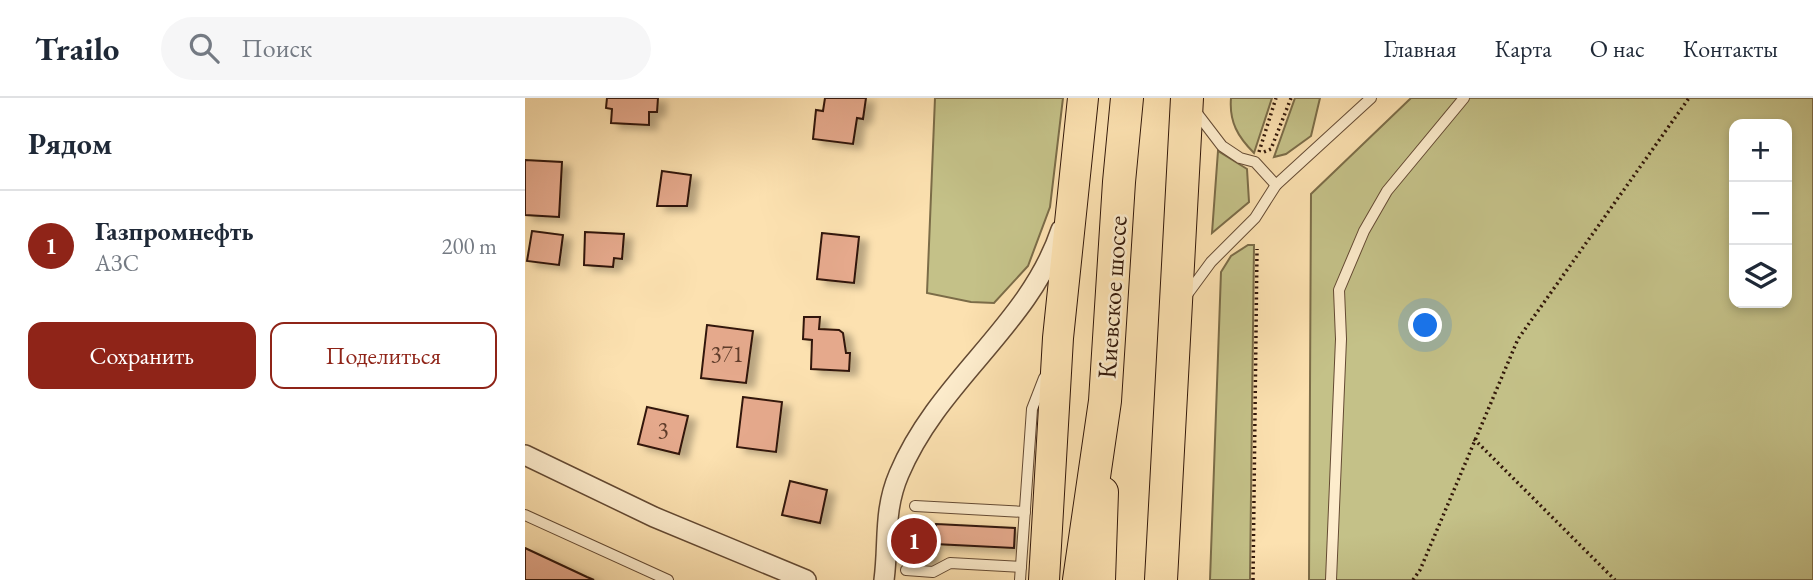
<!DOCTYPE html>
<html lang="ru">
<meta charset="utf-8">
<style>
:root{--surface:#fff;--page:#f6f6f7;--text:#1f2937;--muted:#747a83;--line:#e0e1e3;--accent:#8f2418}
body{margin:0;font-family:"EB Garamond",serif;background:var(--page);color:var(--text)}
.controls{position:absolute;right:21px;top:21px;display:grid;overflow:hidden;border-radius:14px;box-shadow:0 4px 10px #0003}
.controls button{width:63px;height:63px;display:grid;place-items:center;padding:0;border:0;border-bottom:2px solid var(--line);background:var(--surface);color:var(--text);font:35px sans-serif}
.you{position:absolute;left:901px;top:228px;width:24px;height:24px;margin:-18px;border:5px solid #fff;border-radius:50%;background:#1a73e8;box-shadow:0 0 0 10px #1a73e833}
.badge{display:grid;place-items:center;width:46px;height:46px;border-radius:50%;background:var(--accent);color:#fff;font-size:23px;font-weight:700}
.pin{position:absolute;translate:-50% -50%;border:4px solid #fff;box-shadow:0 2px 7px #0006}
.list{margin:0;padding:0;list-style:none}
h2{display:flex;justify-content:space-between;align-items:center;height:91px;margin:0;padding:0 28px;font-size:30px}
h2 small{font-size:23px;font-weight:400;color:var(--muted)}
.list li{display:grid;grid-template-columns:46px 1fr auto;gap:21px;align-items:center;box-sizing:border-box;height:112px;padding:0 28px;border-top:2px solid var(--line)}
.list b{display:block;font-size:26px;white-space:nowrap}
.list p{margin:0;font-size:23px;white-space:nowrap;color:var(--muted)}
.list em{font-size:23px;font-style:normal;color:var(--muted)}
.actions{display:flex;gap:14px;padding:21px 28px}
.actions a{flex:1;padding:16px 0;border:2px solid var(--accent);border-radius:14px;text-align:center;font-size:24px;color:var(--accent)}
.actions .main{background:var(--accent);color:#fff}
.icon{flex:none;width:38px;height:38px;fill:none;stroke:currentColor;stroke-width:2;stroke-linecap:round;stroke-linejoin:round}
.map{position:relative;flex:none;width:1288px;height:482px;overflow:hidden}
header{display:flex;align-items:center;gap:42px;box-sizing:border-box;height:98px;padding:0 35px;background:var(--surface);border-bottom:2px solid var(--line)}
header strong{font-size:33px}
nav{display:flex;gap:38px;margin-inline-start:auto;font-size:24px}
.search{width:490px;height:63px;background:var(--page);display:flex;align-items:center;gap:18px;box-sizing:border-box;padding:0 24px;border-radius:38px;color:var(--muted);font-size:26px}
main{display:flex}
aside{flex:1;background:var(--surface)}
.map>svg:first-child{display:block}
</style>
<header>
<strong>Trailo</strong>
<div class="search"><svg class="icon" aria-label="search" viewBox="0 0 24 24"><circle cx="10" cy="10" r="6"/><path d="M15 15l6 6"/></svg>Поиск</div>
<nav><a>Главная</a><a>Карта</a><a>О нас</a><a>Контакты</a></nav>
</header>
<main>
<aside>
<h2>Рядом<small></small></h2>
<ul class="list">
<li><span class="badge">1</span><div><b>Газпромнефть</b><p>АЗС</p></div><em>200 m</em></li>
</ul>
<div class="actions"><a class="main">Сохранить</a><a>Поделиться</a></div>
</aside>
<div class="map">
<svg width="1288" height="482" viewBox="0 0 1288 482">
<defs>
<filter id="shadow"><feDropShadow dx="8" dy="4.5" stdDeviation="3.5" flood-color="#0004"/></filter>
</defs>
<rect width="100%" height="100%" fill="#fce1b0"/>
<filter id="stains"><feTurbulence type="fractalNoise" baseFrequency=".00286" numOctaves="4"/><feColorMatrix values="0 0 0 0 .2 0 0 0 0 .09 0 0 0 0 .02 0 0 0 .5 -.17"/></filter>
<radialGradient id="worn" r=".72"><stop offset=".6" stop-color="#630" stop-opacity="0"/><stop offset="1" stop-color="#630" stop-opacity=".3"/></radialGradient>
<g fill="#c4c188" stroke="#7b6c48" stroke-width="2" fill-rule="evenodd">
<path d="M410,0H538L525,109L503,168L469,205L446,204L402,195Z"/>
<path d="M706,0H747L729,55C713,39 704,24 706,0Z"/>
<path d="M770,0H795L786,38L761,56L749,59Z"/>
<path d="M886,0H1288V482H784L786,96ZM1209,26H1262V205H1209Z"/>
<path d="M693,53L722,71L724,104L687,135Z"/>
<path d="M723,147H729L725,482H685L696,174L706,158Z"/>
</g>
<g fill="#e5a98c" stroke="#321709" stroke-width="2" filter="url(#shadow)">
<path d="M82,0H133L132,14H124V27L86,25L87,11L81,10Z"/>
<path d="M300,0H341L338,21L332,20L328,46L288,41L291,12L298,13Z"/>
<path d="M0,62L37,64L34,119L0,117Z"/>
<path d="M137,73L166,77L162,108H132Z"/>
<path d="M7,133L38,137L34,167L2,163Z"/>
<path d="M60,134L99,136L97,161L89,160L88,169L59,167Z"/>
<path d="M297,135L334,139L329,185L292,181Z"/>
<path d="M279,219H295L294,231L314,232L318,235L321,255H325L324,273L286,271L287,242L278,241Z"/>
<path d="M182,227L228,233L221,285L176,280Z"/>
<path d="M218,299L257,304L251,354L212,349Z"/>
<path d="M122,309L163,318L154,356L113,346Z"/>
<path d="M265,383L302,392L295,425L257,417Z"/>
<path d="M411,426L490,430L489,450L410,446Z"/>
<path d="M376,428L407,430L405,463L374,461Z"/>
<path d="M0,450L62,479L69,482H0Z"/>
</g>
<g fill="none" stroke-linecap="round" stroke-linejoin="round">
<g stroke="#644a33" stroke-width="12">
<g id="service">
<path d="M671,14L697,48L715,60L730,64L751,87"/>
<path d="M661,198L686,164L730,120L751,87L846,0"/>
<path d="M390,408L500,414"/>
<path d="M0,417L143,482"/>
<path d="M381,472L408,474L425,465L496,469"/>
<path d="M495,482L507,311L519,280"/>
<path d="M806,482L816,241L814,192L839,133L862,93L939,0"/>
</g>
</g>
<g stroke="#644a33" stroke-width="22">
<g id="minor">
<path d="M0,357L129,419L281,482"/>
<path d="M359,482C364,445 358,413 374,376C414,281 504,228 536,132"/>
</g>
</g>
<g stroke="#321709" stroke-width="32">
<g id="primary">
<path d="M519,482L533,240L558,0"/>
<path d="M575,482L578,394"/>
</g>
</g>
<g stroke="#321709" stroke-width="34">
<g id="trunk">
<path d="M554,482L580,303L594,84L602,0"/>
<path d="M636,482L662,0"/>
</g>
</g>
<g stroke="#321709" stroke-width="3.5" stroke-dasharray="2 3.5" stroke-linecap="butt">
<path d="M734,54L751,0"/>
<path d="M739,54L746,51L766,0"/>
<path d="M949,341L1090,482"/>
<path d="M728,482L732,151"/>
<path d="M888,482L895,472L993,241L1164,0"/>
</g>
<use href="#service" stroke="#fdeccc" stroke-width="10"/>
<use href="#minor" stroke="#fdeccc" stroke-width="19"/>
<use href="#primary" stroke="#fce1b0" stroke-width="30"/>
<use href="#trunk" stroke="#fce1b0" stroke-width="32"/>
</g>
<g text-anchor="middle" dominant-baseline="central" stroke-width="5" stroke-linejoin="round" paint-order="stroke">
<g font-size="23" fill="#5f3c2a">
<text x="202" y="256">371</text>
<text x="138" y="332">3</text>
</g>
<g font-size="26" fill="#321709" stroke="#fdeccc">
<text transform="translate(587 199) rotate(-86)">Киевское шоссе</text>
</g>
</g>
<rect width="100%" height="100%" filter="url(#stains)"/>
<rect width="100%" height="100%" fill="url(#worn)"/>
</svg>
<div class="controls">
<button>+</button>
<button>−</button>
<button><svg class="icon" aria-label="layers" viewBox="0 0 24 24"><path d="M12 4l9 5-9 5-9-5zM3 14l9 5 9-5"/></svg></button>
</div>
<div class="you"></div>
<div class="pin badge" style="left:389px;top:443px">1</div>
</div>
</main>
